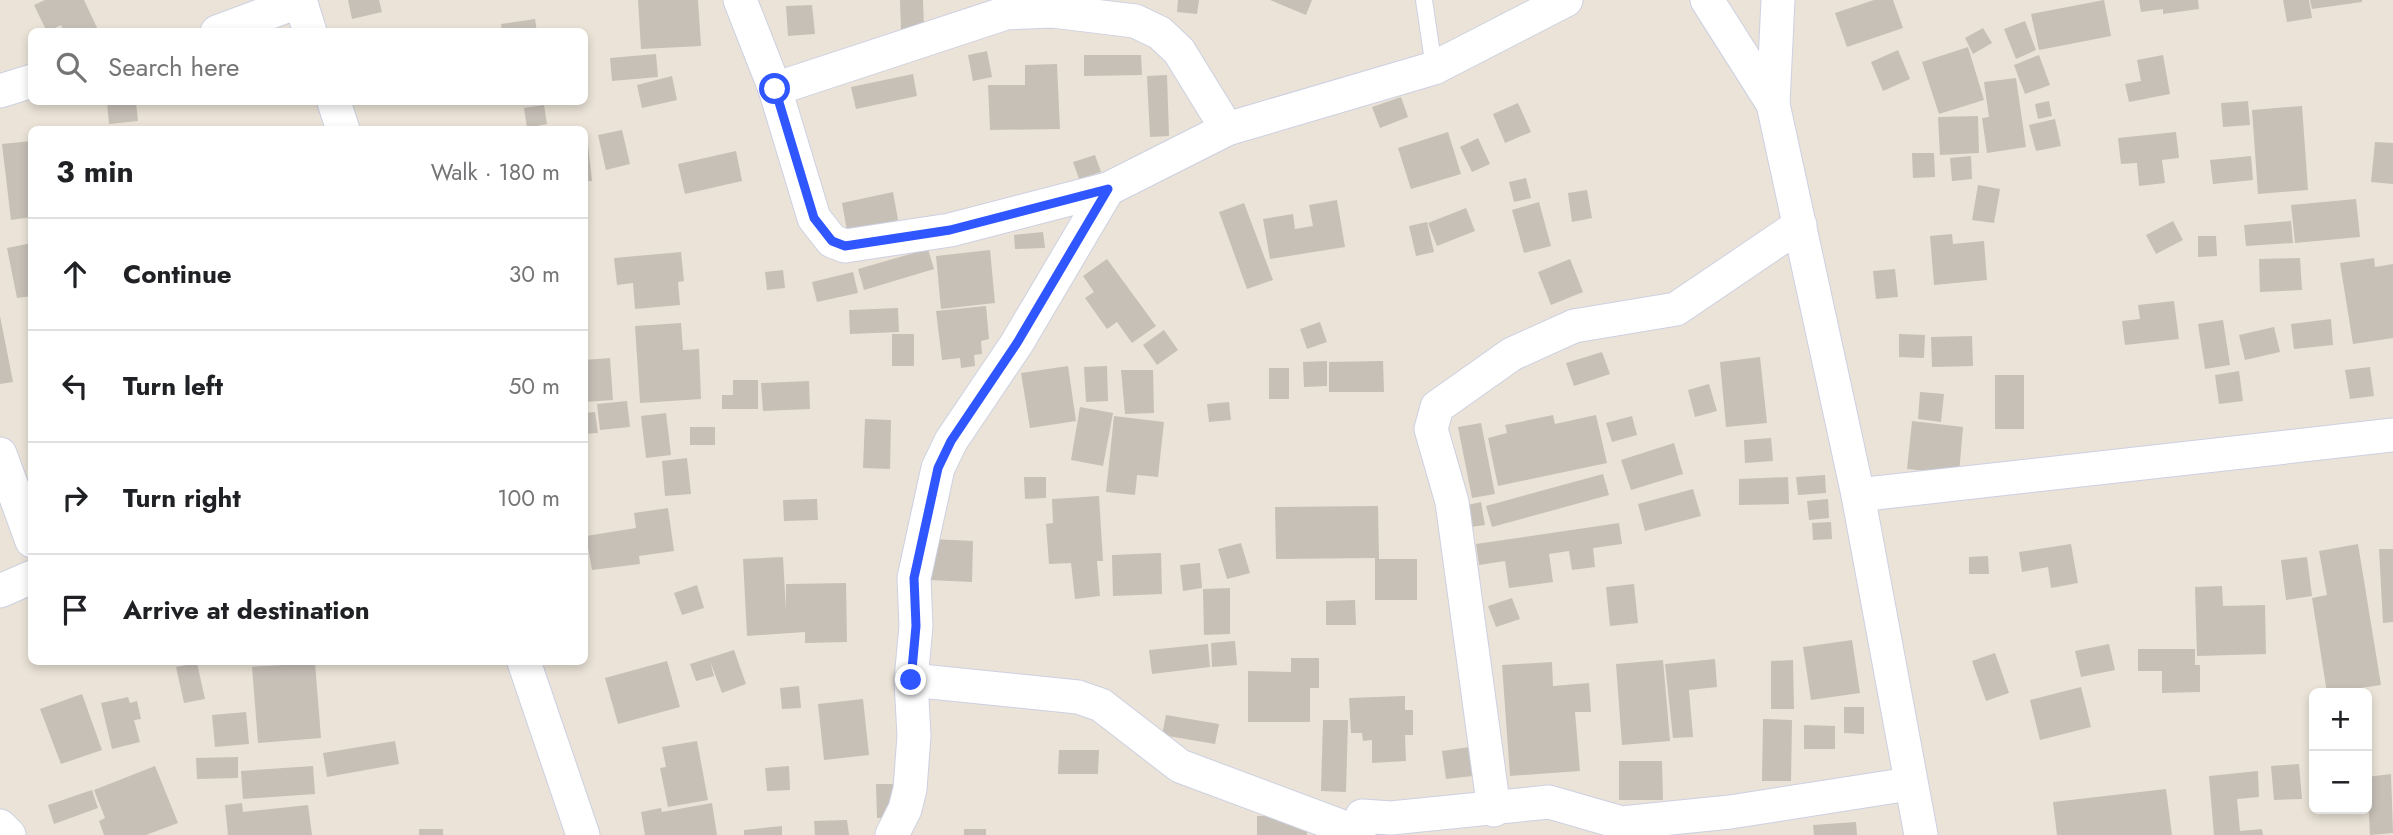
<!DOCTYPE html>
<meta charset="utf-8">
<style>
:root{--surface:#fff;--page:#f2f2f2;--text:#202124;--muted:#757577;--line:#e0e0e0}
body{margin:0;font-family:Jost,sans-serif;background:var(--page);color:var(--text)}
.controls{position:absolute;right:21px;bottom:21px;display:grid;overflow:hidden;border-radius:10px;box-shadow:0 4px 10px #0003}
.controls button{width:63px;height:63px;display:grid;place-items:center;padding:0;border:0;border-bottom:2px solid var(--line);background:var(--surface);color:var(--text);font:35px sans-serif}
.stop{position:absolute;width:21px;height:21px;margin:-16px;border:5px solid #3056ff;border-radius:50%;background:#fff}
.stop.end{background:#3056ff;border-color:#fff;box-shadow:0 2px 7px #0008}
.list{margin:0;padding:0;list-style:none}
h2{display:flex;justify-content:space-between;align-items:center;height:91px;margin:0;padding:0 28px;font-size:30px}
h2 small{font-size:23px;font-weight:400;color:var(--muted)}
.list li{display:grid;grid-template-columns:46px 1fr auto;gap:21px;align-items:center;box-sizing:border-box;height:112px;padding:0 28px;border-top:2px solid var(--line)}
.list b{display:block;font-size:26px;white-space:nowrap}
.list em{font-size:23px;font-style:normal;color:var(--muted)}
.icon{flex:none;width:38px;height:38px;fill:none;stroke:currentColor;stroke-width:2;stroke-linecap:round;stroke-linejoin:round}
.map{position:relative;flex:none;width:2393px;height:835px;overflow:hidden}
.search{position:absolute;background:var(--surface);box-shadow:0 4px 10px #0003;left:28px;top:28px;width:560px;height:77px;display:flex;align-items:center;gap:18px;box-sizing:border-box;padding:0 24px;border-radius:10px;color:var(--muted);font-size:26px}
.panel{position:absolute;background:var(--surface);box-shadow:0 4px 10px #0003;left:28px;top:126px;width:560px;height:539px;border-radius:10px}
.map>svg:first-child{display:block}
</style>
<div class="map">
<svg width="2393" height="835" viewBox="0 0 2393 835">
<rect width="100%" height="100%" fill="#ebe3d7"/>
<g fill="#c6c0b7">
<path d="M45,0H84L99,32H64L61,25L47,32L34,5Z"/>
<path d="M348,0H379L382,12L352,19Z"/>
<path d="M638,0H698L701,46L641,49Z"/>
<path d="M900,0H923L924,29L901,30Z"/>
<path d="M1178,0H1199L1197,14L1177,12Z"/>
<path d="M1270,0H1312L1306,15Z"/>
<path d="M1874,0H1893L1903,28L1847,47L1835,13Z"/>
<path d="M2104,0L2111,36L2039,50L2031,14Z"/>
<path d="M2139,0H2198L2199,9L2163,14V9L2141,12Z"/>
<path d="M2283,0H2309L2312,18L2287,22Z"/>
<path d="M2310,0H2362V2L2312,9Z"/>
<path d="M812,5L815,34L788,36L786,6Z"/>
<path d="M535,19L537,32H502L501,24Z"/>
<path d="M2025,21L2036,50L2016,59L2004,29Z"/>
<path d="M1983,28L1992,43L1973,54L1965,38Z"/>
<path d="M1968,47L1984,100L1939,114L1922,62Z"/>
<path d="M1898,50L1910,79L1883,91L1871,62Z"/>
<path d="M987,51L992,77L973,81L968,55Z"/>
<path d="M656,54L658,77L612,81L610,58Z"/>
<path d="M1084,55H1141L1142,75L1084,76Z"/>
<path d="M2039,55L2050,85L2025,94L2014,65Z"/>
<path d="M2163,55L2170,94L2129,102L2125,84L2141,81L2137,60Z"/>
<path d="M1057,64L1060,129L990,130L988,85H1025V65Z"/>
<path d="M913,74L917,96L856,109L851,87Z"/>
<path d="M1167,75L1169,136L1150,137L1147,76Z"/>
<path d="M672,76L677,100L642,108L637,85Z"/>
<path d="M2016,78L2026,147L1987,153L1982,118L1989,117L1984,82Z"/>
<path d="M1401,97L1408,117L1380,128L1372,107Z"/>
<path d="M2049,101L2052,116L2038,119L2035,104Z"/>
<path d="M2248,101L2250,125L2223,127L2221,103Z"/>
<path d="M107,102H136L138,121L109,124Z"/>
<path d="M1518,103L1531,132L1505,143L1493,114Z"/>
<path d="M544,105L547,124L527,128L524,108Z"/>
<path d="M2302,106L2308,190L2258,194L2252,110Z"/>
<path d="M1978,116L1979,153L1940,155L1938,117Z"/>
<path d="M2055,119L2061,146L2036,151L2029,125Z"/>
<path d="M622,130L630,164L606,170L598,135Z"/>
<path d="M1448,132L1461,174L1411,189L1398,148Z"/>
<path d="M2176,132L2179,158L2162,160L2165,183L2139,186L2137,163L2121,164L2118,138Z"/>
<path d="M1478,138L1490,164L1472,172L1460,147Z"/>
<path d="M32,141V217L11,220L2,144Z"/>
<path d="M2375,142L2393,143V184L2371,182Z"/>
<path d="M584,144H588L592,181H584Z"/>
<path d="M736,151L742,181L685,194L678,164Z"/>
<path d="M1912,153H1934L1935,177L1913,178Z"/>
<path d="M1095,155L1101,172L1079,179L1073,162Z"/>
<path d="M1971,156L1972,179L1952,181L1950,158Z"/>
<path d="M2251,156L2253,180L2213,184L2210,160Z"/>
<path d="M1526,178L1531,198L1514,202L1509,182Z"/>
<path d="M1978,185L2000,189L1994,223L1972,220Z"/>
<path d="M1587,190L1592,218L1572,222L1568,193Z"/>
<path d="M893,192L898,220L847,231L842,203Z"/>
<path d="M2356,199L2360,237L2295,243L2291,205Z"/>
<path d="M1337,200L1345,247L1270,259L1263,219L1293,214L1295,229L1313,226L1309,205Z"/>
<path d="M1539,202L1551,246L1524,253L1512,210Z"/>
<path d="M1244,203L1273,280L1247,289L1219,212Z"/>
<path d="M1466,208L1475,231L1437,246L1428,223Z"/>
<path d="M2173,221L2183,240L2156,254L2146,235Z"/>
<path d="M2291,221L2293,243L2246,246L2244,225Z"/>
<path d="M1427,222L1434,252L1416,256L1409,226Z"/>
<path d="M1043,232L1045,248L1015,249L1014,235Z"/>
<path d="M1952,234L1953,244L1984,241L1987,280L1934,285L1930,236Z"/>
<path d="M2198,236H2216L2217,256L2198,257Z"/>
<path d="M32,243V296L17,298L7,248Z"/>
<path d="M928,249L934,269L864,290L858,269Z"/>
<path d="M990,250L995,303L941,309L936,256Z"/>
<path d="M681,252L684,281L678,282L680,305L635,309L633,283L617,285L614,258Z"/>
<path d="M2300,258L2302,290L2260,292L2259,259Z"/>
<path d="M2374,258L2375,267L2393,264V338L2353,344L2340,263Z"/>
<path d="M1107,259L1156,326L1132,343L1117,322L1107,329L1085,298L1094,292L1083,276Z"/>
<path d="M1570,259L1583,292L1551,305L1538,272Z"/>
<path d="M1895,269L1898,297L1876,299L1873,271Z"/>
<path d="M783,270L785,288L767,290L765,272Z"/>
<path d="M853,272L858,293L817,302L812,282Z"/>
<path d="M2174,301L2179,339L2125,345L2122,321L2140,319L2138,305Z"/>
<path d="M986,306L989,339L981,341L982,354L974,355L975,366L961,368L960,358L942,360L936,311Z"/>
<path d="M898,308L899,332L850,334L849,310Z"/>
<path d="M0,316L13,382L0,384Z"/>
<path d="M2331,319L2333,345L2294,349L2291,324Z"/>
<path d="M2223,320L2230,365L2205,369L2198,324Z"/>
<path d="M1320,322L1327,342L1307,349L1300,329Z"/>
<path d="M681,323L683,350L699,349L701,399L640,403L635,326Z"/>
<path d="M2274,327L2280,352L2245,360L2239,335Z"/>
<path d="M1164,330L1178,350L1157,365L1143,345Z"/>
<rect x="892" y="334" width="22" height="32"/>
<path d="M1899,334L1925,335L1924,358L1899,357Z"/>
<path d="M1972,336L1973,366L1932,367L1931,337Z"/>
<path d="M1602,352L1610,374L1574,386L1566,363Z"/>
<path d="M1760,357L1767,423L1726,427L1720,362Z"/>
<path d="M610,358L613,400L584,402V360Z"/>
<path d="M1327,361V386L1304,387L1303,362Z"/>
<path d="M1383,361L1384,392H1329V362Z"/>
<path d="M1068,366L1076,421L1030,428L1021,373Z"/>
<path d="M1107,366L1108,401L1086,402L1084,367Z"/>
<path d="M2370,367L2374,396L2350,399L2345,370Z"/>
<rect x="1269" y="368" width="20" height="31"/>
<path d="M1121,370H1153L1154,413L1125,414Z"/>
<path d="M2239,371L2243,401L2219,404L2215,375Z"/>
<rect x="1995" y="375" width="29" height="54"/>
<path d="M733,380H758V409H722V395H733Z"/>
<path d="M809,381L810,409L763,411L761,383Z"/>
<path d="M1709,384L1717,411L1695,417L1688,390Z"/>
<path d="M1920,392L1944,394L1941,422L1918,419Z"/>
<path d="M627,401L630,427L600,430L597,404Z"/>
<path d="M1229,402L1231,420L1209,422L1207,404Z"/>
<path d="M1080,407L1113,413L1103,466L1071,460Z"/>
<path d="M595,412L598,433L584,434V413Z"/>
<path d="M666,413L671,455L646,458L641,416Z"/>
<path d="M1553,415L1555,424L1596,415L1607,463L1498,486L1488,438L1507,433L1505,425Z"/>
<path d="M1114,416L1164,422L1158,477L1137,475L1135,495L1106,492Z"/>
<path d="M1632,416L1637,435L1612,442L1606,423Z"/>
<path d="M865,419L891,420L890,469L863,468Z"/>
<path d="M1912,421L1963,427L1959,474L1907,469Z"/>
<path d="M1481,423L1495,494L1472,498L1458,427Z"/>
<rect x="690" y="427" width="25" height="18"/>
<path d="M1771,438L1773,461L1745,463L1744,440Z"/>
<path d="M1674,443L1683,474L1631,490L1621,460Z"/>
<path d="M687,458L691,494L665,496L662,461Z"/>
<path d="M1603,474L1609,495L1492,527L1486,506Z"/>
<path d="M1825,475L1826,493L1798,495L1796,477Z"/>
<path d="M1024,477H1046V498L1025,499Z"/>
<path d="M1788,477L1789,504L1739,505V479Z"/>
<path d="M1693,489L1701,516L1645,531L1638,504Z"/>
<path d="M1099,496L1103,561H1097L1100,596L1075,599L1071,563L1049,564L1046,524L1053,523L1052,499Z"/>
<path d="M817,499L818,520L784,521L783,500Z"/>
<path d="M1828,499L1829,518L1809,520L1807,501Z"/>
<path d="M1481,502L1485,525L1463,528L1459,507Z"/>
<path d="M1378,506L1379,559H1417V600H1375V558L1276,559L1275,507Z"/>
<path d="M668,508L674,551L639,556L640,564L592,570L586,536L636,528L634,513Z"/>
<path d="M1831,522L1832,539L1813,540L1812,523Z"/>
<path d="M1619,523L1622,544L1593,548L1595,567L1572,570L1569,551L1549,554L1553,582L1509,588L1505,561L1479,565L1476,544Z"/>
<path d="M931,539L973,541L972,582L930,580Z"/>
<path d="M1241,543L1250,573L1227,579L1218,549Z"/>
<path d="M2071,544L2078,583L2051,588L2048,567L2022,572L2019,552Z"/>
<path d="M2358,544L2381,685L2327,693L2312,598L2327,595L2319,551Z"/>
<path d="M2379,549H2393V622L2383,623Z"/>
<path d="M1161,553L1162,594L1113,596L1112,555Z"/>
<path d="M1988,556L1989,574H1969V557Z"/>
<path d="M783,557L786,611V584L846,583L847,642L805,643V632L747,636L743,559Z"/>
<path d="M2307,557L2312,596L2286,600L2281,560Z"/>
<path d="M1200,563L1202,588L1183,591L1180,565Z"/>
<path d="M1634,584L1638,623L1610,626L1606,587Z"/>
<path d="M697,585L704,608L682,615L674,593Z"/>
<path d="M2222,586L2223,606L2265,605L2266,654L2197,656L2195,587Z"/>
<path d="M1230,588V634L1204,635L1203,589Z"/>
<path d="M1512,598L1520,619L1496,627L1488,606Z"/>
<path d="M1355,600L1356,625H1326V601Z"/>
<path d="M1852,640L1860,693L1811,700L1803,647Z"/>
<path d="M1235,641L1237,665L1212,667L1211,643Z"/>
<path d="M1208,644L1210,667L1152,674L1149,650Z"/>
<path d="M2109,644L2115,670L2081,677L2075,651Z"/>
<path d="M2138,649H2195V665H2200V692L2162,693V671H2138Z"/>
<path d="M734,650L746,684L722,693L710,661L714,676L696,681L690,664Z"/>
<path d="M1995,653L2009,693L1986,701L1972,661Z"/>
<path d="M1291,658H1319V688H1310V722H1248V671L1291,672Z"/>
<path d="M1715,659L1717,687L1689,690L1693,737L1673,738L1665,664Z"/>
<path d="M1663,660L1670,741L1622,745L1616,664Z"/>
<path d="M1793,660L1794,709H1771V661Z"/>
<path d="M667,661L680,707L618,724L605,678Z"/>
<path d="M1552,662L1553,686L1589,683L1591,712H1575L1580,771L1510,776L1502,665Z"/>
<path d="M197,663L205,699L184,703L176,667Z"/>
<path d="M315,663L321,738L258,743L252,667Z"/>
<path d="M799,686L801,708L782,709L780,688Z"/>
<path d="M2081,687L2091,727L2040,740L2030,700Z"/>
<path d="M82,694L102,750L61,764L40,709Z"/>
<path d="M1405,696V710H1413V735H1405L1406,761L1372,763V740L1363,741L1362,733H1351L1349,698Z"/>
<path d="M128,697L130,703L137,701L141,719L134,720L140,742L112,749L101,703Z"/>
<path d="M863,699L869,755L824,760L818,704Z"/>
<path d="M1844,707H1864V734L1844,733Z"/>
<path d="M246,712L249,744L215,747L212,715Z"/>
<path d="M1166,715L1219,724L1215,744L1162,735Z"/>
<path d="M1763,719L1792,720L1791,781H1762Z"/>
<path d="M1323,720H1348L1346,792L1321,791Z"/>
<path d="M1804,725L1835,726V749H1804Z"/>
<path d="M395,741L399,764L327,777L323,753Z"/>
<path d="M697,741L708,800L668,807L660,768L666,767L662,747Z"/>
<path d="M1470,747L1473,776L1446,779L1442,751Z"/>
<path d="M1059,750H1099L1098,774H1058Z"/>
<path d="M238,757V778L197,779L196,758Z"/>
<path d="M1619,761H1662L1663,800H1619Z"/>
<path d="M2299,764L2302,799L2274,800L2271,766Z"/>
<path d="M155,766L178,823L146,835H104L99,821L105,818L94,790Z"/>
<path d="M313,766L315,794L243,799L241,771Z"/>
<path d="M789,766L790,790L767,791L765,768Z"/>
<path d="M2258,771L2259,797L2237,799L2240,831L2262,829L2263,835H2214L2209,776Z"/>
<path d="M2391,774L2393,833L2370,835L2367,777Z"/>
<path d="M876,784H898V818H877Z"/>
<path d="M2166,789L2172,835H2057L2053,802Z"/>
<path d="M92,790L98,808L54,824L48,805Z"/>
<path d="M242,803L243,812L308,805L312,835H228L225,805Z"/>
<path d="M712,803L717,835H645L641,812L661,808L662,812Z"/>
<path d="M1257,816H1308L1307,835H1257Z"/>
<path d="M847,820L849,835H815L814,821Z"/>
<path d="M1856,822L1857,835H1814L1813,825Z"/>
<path d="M782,826V835H744V830Z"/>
<rect x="419" y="829" width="24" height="6"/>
<rect x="964" y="829" width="22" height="6"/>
</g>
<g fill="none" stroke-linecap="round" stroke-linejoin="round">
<g stroke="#ccd0e2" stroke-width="18">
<path id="service" d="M1424,0L1434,68"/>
</g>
<g stroke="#ccd0e2" stroke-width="35">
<g id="minor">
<path d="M300,0L310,32"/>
<path d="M740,0L775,89L814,218L832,241L845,246L950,230L1108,189L1227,129L1434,68L1566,0"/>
<path d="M1707,0L1773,104"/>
<path d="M1778,0L1773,104L1858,495L1921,835"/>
<path d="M217,32L300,1"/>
<path d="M775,89L1006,13L1053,11L1135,21L1160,33L1179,51L1227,129"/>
<path d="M0,91L32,81"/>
<path d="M334,102L343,130"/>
<path d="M0,454L32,541"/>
<path d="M1858,495L2393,435"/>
<path d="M0,591L32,577"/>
<path d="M524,662L583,835"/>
<path d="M911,680L1078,697L1101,705L1180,766L1359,833L1362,816L1391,818L1549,802L1622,823L1730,812L1909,784"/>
<path d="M1494,810L1452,502L1431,429L1437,407L1512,354L1574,326L1676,309L1800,225"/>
<path d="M0,826L9,835"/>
<path d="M892,835L905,809L910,789L914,736L911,680L916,626L914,578L938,468L951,441L1017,343L1108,189"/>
</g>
</g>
<use href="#service" stroke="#fff" stroke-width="16"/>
<use href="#minor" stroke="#fff" stroke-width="33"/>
</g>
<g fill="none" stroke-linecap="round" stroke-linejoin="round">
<path stroke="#3056ff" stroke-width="9" d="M775,89L814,218L832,241L845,246L950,230L1108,189L1017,343L951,441L938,468L914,578L916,626L911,680"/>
</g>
</svg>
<div class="controls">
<button>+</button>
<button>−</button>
</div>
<div class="stop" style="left:775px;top:89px"></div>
<div class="stop end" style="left:911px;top:680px"></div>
<div class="search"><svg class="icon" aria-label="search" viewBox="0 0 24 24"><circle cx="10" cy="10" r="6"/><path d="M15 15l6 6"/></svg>Search here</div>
<section class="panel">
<h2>3 min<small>Walk · 180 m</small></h2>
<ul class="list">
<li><svg class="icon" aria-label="ahead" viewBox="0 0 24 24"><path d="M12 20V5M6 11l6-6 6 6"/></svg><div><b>Continue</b></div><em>30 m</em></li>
<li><svg class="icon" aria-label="left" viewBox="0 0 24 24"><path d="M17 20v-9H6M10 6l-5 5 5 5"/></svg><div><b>Turn left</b></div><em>50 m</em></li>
<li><svg class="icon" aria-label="right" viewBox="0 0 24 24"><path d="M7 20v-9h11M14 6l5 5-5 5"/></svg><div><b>Turn right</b></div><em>100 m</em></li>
<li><svg class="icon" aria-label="arrive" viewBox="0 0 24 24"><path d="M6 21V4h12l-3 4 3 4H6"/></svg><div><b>Arrive at destination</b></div></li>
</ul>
</section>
</div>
